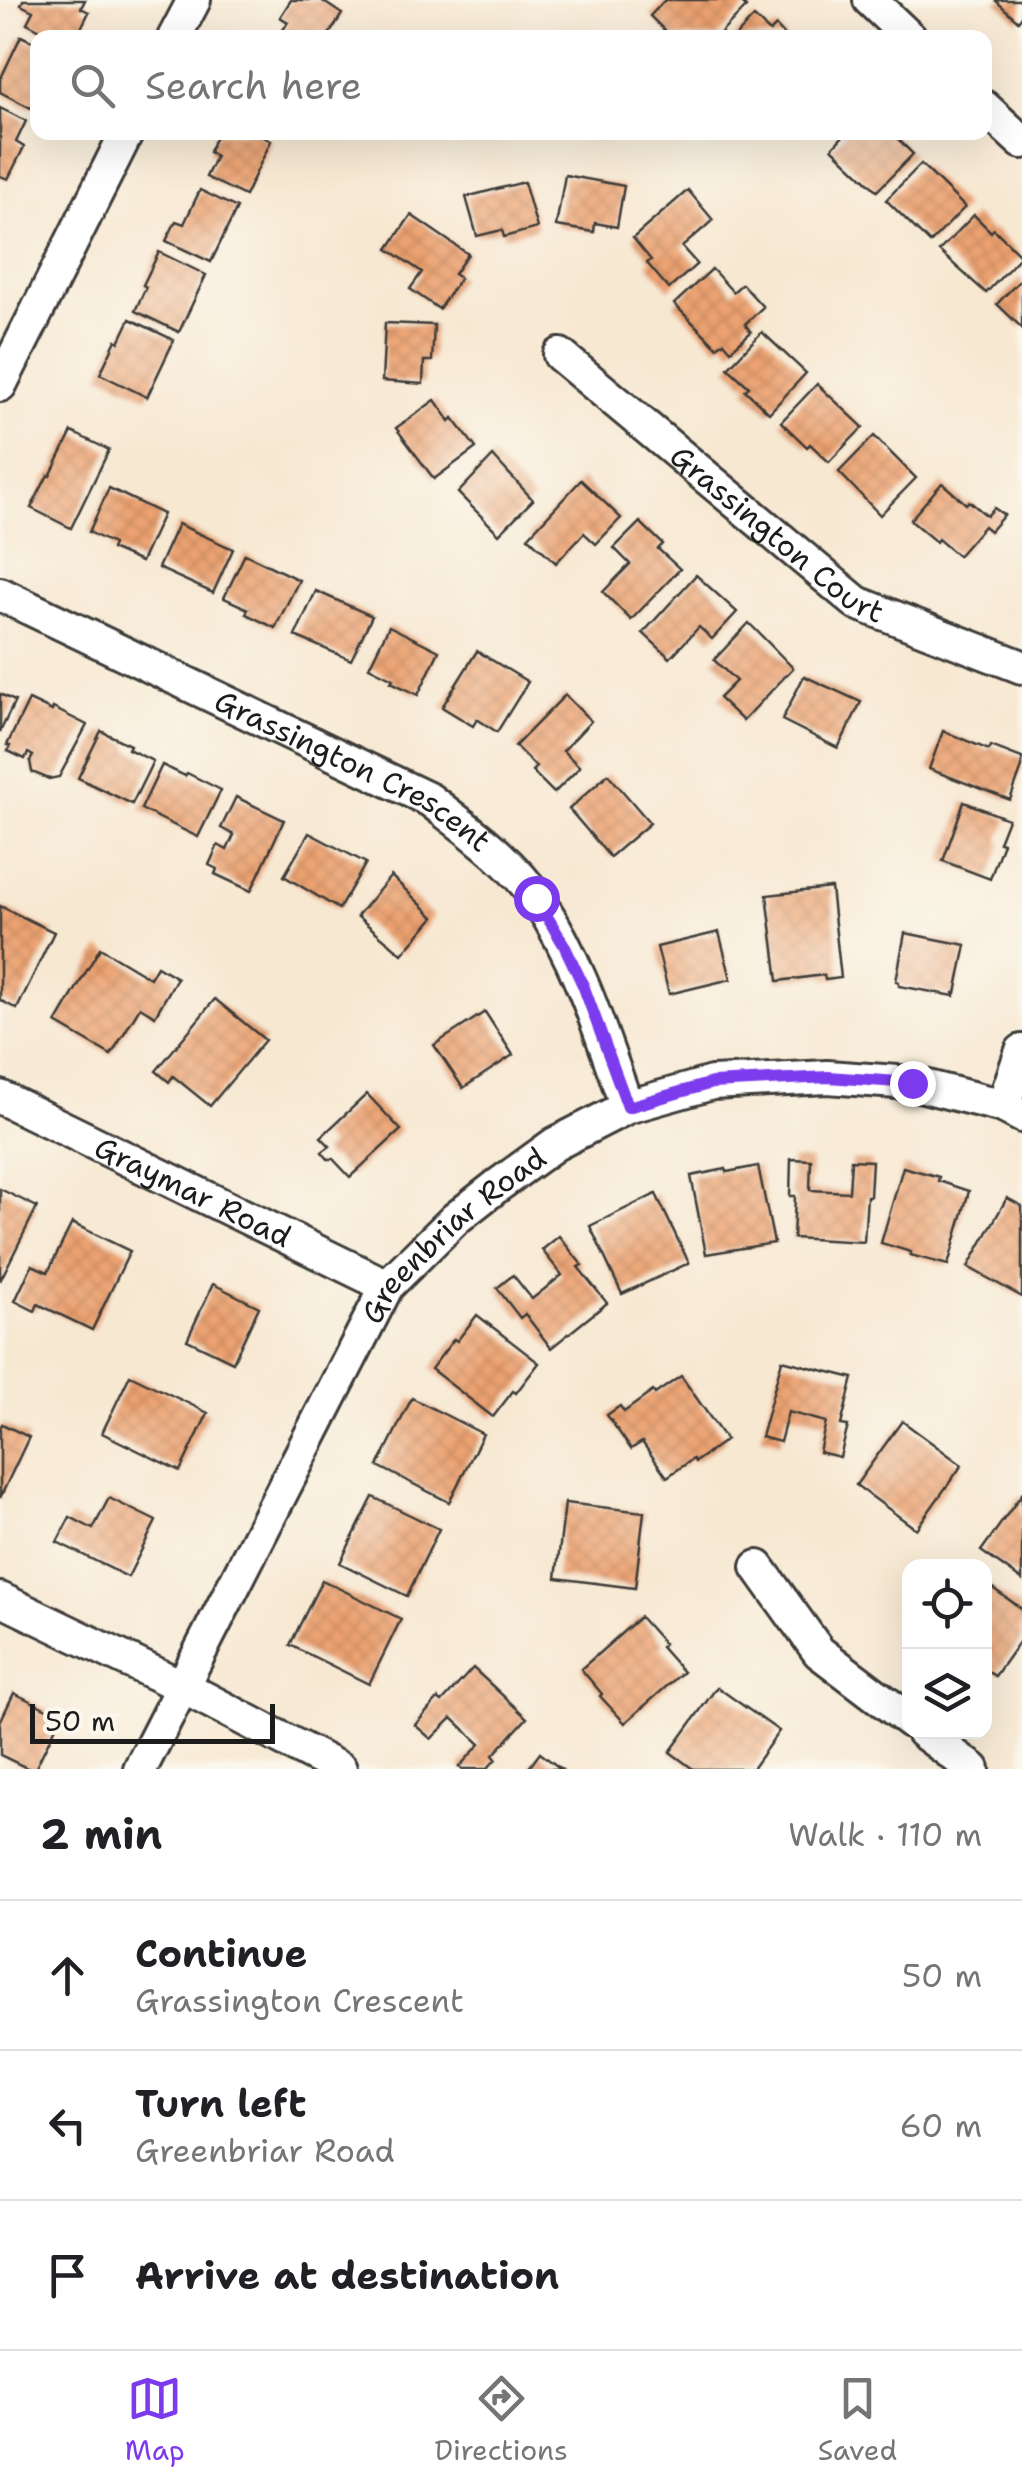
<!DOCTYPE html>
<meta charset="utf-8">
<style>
:root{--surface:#fff;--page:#f6f6f6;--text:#202124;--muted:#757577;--line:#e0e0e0;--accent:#7c3aed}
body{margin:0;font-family:"Shantell Sans",sans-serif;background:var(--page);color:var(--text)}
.controls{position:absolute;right:30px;bottom:30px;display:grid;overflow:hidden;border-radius:20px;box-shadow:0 10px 40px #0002}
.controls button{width:90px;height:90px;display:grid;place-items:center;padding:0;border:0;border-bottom:2px solid var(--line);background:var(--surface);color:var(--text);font:50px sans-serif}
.scale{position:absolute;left:30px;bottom:25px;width:245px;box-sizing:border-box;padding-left:10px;border:5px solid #1c1c1c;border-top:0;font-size:28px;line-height:35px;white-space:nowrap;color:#1c1c1c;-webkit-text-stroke:8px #fbf7ec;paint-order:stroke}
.stop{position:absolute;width:30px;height:30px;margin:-22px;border:8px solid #7c3aed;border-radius:50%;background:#fff}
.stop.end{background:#7c3aed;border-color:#fff;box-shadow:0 2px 10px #0008}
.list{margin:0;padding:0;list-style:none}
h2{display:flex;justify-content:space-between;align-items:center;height:130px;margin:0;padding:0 40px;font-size:42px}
h2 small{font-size:32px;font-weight:400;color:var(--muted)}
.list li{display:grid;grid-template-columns:65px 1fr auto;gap:30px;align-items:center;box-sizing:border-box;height:150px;padding:0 40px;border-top:2px solid var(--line)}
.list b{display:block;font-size:38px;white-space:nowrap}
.list p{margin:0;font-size:32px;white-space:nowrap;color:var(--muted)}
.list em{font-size:32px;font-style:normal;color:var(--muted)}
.icon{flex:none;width:55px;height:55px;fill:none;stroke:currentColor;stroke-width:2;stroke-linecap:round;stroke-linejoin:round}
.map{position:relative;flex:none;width:1022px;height:1769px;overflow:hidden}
.search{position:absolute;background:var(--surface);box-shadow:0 10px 40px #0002;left:30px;right:30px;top:30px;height:110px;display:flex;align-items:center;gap:25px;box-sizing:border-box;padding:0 35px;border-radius:20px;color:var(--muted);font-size:38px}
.sheet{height:580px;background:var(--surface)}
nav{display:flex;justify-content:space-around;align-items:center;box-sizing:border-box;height:140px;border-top:2px solid var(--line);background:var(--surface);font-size:28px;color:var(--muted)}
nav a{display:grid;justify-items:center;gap:5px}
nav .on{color:var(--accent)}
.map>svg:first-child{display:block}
</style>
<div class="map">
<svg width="1022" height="1769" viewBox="0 0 1022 1769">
<defs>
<pattern id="building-cross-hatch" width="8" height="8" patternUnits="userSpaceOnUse" patternTransform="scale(2.5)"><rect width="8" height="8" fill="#eca271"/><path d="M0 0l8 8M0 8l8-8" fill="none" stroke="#ca8b61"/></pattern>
</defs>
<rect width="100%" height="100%" fill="#fbf7ec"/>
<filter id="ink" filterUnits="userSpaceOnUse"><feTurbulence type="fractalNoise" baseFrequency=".01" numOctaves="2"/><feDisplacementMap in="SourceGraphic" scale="20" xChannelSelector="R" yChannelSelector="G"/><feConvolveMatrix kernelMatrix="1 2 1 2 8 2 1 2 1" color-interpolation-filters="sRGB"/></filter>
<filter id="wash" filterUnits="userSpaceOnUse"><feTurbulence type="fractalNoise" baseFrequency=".0048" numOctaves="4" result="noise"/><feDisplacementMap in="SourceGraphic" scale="40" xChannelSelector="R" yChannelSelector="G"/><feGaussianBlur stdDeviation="2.25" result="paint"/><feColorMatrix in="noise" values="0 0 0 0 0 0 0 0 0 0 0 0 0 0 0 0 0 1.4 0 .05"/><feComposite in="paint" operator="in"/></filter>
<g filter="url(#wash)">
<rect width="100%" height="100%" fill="#f7e8d2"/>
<g id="blocks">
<g fill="url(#building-cross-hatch)">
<path d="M23,0H85L81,8L89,12L76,38H56L27,23L33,11L21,5Z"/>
<path d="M291,0H321L342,14L327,38H278L288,22L280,17Z"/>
<path d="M665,0H739L746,7L716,38H672L650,16Z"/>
<path d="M995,0H1022V16L1018,21Z"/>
<path d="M754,17L770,32L776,26L787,38H734Z"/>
<path d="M21,36L38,44V96L31,108L0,92V80Z"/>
<path d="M0,108L26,121L16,142L24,147L8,179L0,176Z"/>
<path d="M218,132H254L271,141L245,196L206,177L216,156L209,152Z"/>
<path d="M847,132H891L913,154L877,191L832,148Z"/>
<path d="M921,164L965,207L930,243L886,200Z"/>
<path d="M565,175L624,186L617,227L595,223L594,232L556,226Z"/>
<path d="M524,182L537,228L504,237L502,230L477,236L466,197Z"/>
<path d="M200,190L237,208L211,262L166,241L176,221L184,224Z"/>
<path d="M688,190L713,220L682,247L697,264L669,289L647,263L651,260L633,238Z"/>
<path d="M411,215L468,254L454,274L460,278L439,309L410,289L422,272L388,249Z"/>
<path d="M974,215L991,232L994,229L1021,256L986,293L939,251Z"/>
<path d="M159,252L206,275L179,332L135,311L146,287L143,285Z"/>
<path d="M712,269L733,292L742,284L763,307L745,324L751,332L731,350L724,342L717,347L674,304Z"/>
<path d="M1022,278V328L997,304Z"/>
<path d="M130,319L174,340L147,397L100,374L116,340L119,342Z"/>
<path d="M385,323L434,325L432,361H424L423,384L382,381Z"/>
<path d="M762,332L806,373L769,413L745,390L749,387L728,368Z"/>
<path d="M817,384L863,427L829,462L810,444L807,447L781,422Z"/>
<path d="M435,400L450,421L453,418L476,448L434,479L396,428Z"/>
<path d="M72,432L109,450L71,528L31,508L48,475L50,476Z"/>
<path d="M874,436L916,478L880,515L839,472Z"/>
<path d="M493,456L533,500L499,534L458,493Z"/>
<path d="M581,480L621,518L596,544L584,533L556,563L528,537Z"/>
<path d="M942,483L966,504L969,501L987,516L994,508L1004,515L990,531L984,526L958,556L938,539L936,542L910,520Z"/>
<path d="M109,488L163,514L141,562L111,549L113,544L89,532Z"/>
<path d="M640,522L663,544L658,549L680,569L631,620L603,592L630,564L614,548Z"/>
<path d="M178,524L233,549L213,593L158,568Z"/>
<path d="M245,554L299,580L275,628L246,614L248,609L224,598Z"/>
<path d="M696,575L737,612L712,639L699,627L670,658L643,633Z"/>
<path d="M316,591L372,616L351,660L295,636Z"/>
<path d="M749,623L793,668L743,721L719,698L736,681L714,660Z"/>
<path d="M389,626L439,651L418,695L391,682L393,679L369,667Z"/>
<path d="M477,651L528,682L497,732L477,719L473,726L442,707Z"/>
<path d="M804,676L861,702L838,748L782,720Z"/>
<path d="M0,694L15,701L0,732Z"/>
<path d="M565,695L591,721L563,751L580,767L554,793L532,771L536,767L515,746Z"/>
<path d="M29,700L52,711L53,708L87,725L59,777L49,779L32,772L30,761L33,756L28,753L25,759L8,751L10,746L7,745Z"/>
<path d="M101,731L130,745L128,749L153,761L132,804L78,778Z"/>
<path d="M943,731L989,750L991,746L1022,758V767L1010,800L929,769Z"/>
<path d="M162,765L185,776L187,773L221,790L198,837L141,809Z"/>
<path d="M608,774L650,823L610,857L569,809Z"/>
<path d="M236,797L284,820L251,891L215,874L217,869L209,865L218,845L227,850L234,835L221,828Z"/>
<path d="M964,802L1008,819L999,842L1003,843L990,879L943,861Z"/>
<path d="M309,833L366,863L339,909L284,876Z"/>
<path d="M391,876L434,917L402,954L357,916Z"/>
<path d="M831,888L841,978L825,980L824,975L778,981L767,895Z"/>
<path d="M0,906L54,932L17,1009L0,1000Z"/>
<path d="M719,932L731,979L669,994L657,947Z"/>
<path d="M905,933L966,945L956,993H954V996L899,986V982L896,981Z"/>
<path d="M100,948L150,978L157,966L177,978L155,1016L140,1007L111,1055L56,1023Z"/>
<path d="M215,999L265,1040L210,1106L173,1076L169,1082L156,1071Z"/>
<path d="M485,1012L513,1055L463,1088L434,1045Z"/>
<path d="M367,1094L401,1130L350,1177L333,1159H328L322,1152L330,1146L321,1137Z"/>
<path d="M791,1159L811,1160L810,1190L849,1192L851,1160L872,1161L870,1196H867L864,1242L793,1238L795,1196H790Z"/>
<path d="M758,1166L774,1243L706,1254L691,1176L726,1169L727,1172Z"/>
<path d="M903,1167L939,1177L938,1181L969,1191L948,1265L910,1255L911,1252L881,1243Z"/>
<path d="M0,1189L37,1207L0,1281Z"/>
<path d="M656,1194L689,1263L622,1294L590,1226Z"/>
<path d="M1007,1198L1022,1206V1297L968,1267Z"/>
<path d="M72,1223L130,1251L92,1330L38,1304L35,1311L15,1301L32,1265L48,1272Z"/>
<path d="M559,1236L582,1265L578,1267L607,1303L551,1348L525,1314L520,1318L497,1288L513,1275L532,1299L562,1275L542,1250Z"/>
<path d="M213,1284L259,1307L233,1362L187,1340Z"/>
<path d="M477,1315L539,1363L516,1393L513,1391L493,1417L431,1369L454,1339L457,1341Z"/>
<path d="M782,1360L853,1378L841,1425L848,1426L840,1457L819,1452L826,1422L788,1412L780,1442L761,1437Z"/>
<path d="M130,1375L208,1413L180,1471L102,1433Z"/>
<path d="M681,1376L726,1440L695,1462L693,1459L667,1477L642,1442L631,1449L607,1415L620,1406L624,1412L653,1391L655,1394Z"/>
<path d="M412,1398L483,1434L449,1502L378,1466Z"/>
<path d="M902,1421L962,1465L916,1529L856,1485Z"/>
<path d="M2,1424L29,1437L0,1498V1428Z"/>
<path d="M1022,1494V1580L981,1551Z"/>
<path d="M373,1497L439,1529L407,1596L340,1563Z"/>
<path d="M109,1498L156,1521L128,1577L57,1542L70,1517L93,1529Z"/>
<path d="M565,1503L644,1512L635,1588L556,1578Z"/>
<path d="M322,1580L401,1619L369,1684L290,1645Z"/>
<path d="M984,1582L1022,1609V1638L995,1676L984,1669Z"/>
<path d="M640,1617L664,1644L661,1647L683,1672L625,1723L600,1696L602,1694L581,1669Z"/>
<path d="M473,1668L527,1718L493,1755L496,1759L487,1769H462L459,1767L480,1744L452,1718L431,1739L415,1725L438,1699L442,1702Z"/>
<path d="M717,1687L779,1731L752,1769H693L670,1752Z"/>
<path d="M14,1693L61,1716L35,1769H29L0,1755V1722Z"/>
<path d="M540,1753L561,1769H528Z"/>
</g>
</g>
</g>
<g filter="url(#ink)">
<use href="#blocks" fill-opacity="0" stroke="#3d3b37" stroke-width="2.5"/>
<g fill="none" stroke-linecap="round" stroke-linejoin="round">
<g stroke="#3d3b37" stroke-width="38">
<g id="minor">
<path d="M870,0L910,38"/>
<path d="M174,38L194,0"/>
<path d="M984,107L1022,142"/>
<path id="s1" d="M560,355L857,603L1022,667"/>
<path d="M0,385L127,132"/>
<path id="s2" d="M0,594L430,800C468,830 511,860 538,900C580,963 602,1037 627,1107"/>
<path id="s3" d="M0,1097L387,1286"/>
<path d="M1003,1106L1022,1051"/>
<path d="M758,1567L819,1652L910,1721"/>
<path d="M0,1599L183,1687L340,1769"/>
<path d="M923,1732L973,1769"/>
<path id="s4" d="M140,1769L387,1286L455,1219L497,1186L555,1144L627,1107L712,1083L827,1077L912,1083L1003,1106L1022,1116"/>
</g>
</g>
<use href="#minor" stroke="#fff" stroke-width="32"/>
</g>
</g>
<g fill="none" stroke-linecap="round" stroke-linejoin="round" filter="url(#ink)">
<path stroke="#7c3aed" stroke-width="12" d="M536,898L564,945L583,985L628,1107L712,1083L828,1077L912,1083"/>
</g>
<g text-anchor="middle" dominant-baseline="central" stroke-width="9" stroke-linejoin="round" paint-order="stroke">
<g font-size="30" fill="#1c1c1c" stroke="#fbf7ec">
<text stroke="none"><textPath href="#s1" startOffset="282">Grassington Court</textPath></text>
<text stroke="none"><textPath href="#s2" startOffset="395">Grassington Crescent</textPath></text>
<text stroke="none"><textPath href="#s3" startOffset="215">Graymar Road</textPath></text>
<text stroke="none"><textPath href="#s4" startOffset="625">Greenbriar Road</textPath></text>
</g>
</g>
</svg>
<div class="controls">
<button><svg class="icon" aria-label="locate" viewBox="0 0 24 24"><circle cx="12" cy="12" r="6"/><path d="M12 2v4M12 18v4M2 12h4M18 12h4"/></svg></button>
<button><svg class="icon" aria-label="layers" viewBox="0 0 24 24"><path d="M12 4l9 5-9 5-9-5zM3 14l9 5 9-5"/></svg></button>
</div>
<div class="scale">50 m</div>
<div class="stop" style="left:536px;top:898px"></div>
<div class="stop end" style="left:912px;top:1083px"></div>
<div class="search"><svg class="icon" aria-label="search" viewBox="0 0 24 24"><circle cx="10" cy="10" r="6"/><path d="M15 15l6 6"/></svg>Search here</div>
</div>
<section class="sheet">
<h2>2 min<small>Walk · 110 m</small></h2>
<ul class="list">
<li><svg class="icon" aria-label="ahead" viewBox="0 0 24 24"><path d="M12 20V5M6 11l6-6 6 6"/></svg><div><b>Continue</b><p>Grassington Crescent</p></div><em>50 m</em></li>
<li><svg class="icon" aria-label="left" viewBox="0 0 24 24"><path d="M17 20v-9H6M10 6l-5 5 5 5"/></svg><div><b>Turn left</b><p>Greenbriar Road</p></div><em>60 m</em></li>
<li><svg class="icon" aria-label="arrive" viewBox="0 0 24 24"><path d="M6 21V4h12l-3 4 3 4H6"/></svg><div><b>Arrive at destination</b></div></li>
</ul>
</section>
<nav>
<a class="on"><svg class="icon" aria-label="map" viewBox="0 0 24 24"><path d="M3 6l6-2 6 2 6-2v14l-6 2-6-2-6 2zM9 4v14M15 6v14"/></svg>Map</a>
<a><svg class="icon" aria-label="directions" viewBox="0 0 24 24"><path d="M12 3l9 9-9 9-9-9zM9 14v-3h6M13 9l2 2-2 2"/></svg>Directions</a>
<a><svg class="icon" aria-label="saved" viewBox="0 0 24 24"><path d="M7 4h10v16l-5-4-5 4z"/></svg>Saved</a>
</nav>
